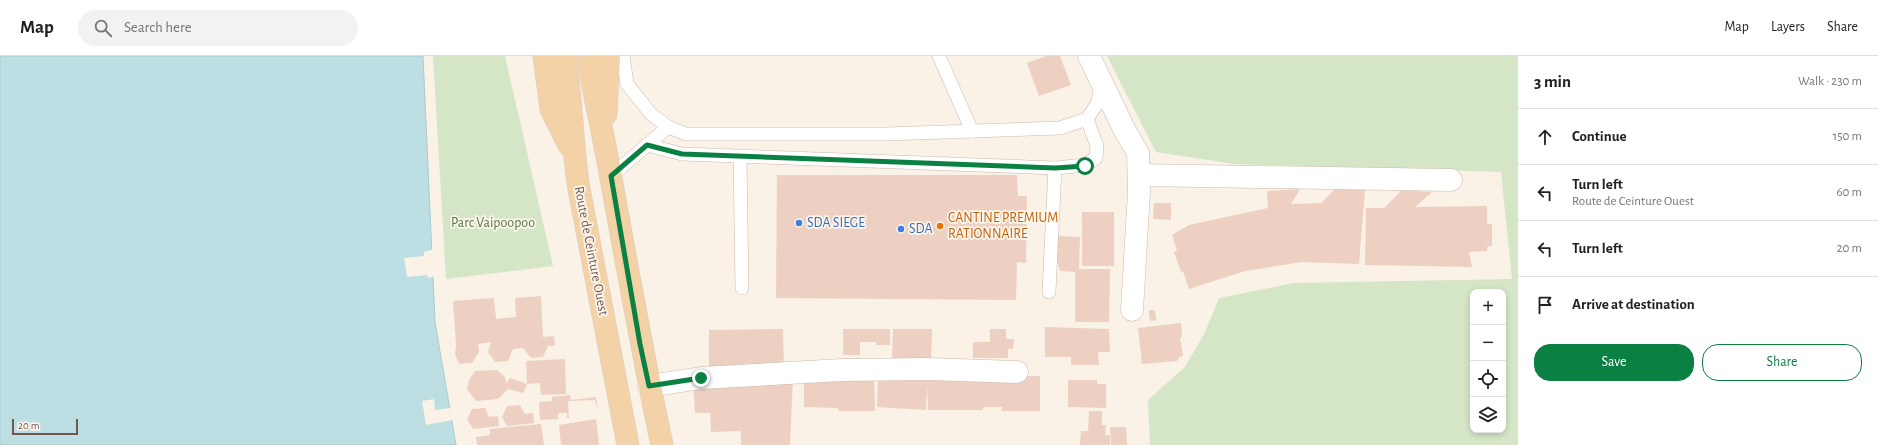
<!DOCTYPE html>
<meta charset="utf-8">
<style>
:root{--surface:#fff;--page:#f2f2f2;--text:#222;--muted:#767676;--line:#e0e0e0;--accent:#0b8043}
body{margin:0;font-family:"Alegreya Sans",sans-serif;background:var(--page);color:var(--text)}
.controls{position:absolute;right:12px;bottom:12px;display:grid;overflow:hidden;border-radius:8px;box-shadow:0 2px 6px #0003}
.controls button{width:36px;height:36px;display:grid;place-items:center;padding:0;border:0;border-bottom:1px solid var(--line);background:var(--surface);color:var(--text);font:20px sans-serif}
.scale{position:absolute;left:12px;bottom:10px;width:66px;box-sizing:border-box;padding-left:4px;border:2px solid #71584e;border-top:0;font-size:11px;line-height:14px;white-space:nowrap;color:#71584e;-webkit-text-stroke:3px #fdf6ed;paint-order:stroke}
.stop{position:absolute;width:12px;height:12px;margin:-9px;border:3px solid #0b8043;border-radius:50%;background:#fff}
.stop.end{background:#0b8043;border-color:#fff;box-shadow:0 1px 4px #0008}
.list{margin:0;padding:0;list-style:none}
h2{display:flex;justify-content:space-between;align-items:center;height:52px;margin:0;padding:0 16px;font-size:17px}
h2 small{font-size:13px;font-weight:400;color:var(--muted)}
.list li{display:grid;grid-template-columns:26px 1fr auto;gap:12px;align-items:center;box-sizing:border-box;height:56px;padding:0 16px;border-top:1px solid var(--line)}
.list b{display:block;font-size:15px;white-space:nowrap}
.list p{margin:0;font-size:13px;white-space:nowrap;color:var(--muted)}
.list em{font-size:13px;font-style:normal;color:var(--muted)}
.actions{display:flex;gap:8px;padding:12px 16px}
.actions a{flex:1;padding:9px 0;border:1px solid var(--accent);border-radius:16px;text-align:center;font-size:14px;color:var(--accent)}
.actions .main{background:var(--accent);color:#fff}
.icon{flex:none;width:22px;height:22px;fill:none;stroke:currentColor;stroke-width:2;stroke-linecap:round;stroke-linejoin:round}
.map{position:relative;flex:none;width:1518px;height:389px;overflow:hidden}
header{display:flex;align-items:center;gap:24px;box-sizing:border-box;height:56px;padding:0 20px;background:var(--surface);border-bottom:1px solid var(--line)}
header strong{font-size:19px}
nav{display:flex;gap:22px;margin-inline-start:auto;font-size:14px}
.search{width:280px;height:36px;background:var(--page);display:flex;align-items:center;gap:10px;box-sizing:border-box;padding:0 14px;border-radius:22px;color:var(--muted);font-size:15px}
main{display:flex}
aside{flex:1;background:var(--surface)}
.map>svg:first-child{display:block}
</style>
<header>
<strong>Map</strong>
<div class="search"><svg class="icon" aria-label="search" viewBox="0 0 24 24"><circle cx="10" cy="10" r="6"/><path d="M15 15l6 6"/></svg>Search here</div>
<nav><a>Map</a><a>Layers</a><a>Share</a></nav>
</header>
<main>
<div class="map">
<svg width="1518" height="389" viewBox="0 0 1518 389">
<rect width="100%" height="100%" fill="#faf1e7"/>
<g fill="#d5e6c6" fill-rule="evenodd">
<path d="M433,0H505L553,210L446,223Z"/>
<path d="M1107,0H1518V389H1150L1148,344L1185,311L1205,276L1219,242L1294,227L1512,223L1501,116L1234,108L1156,96ZM1473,236H1503V374H1473Z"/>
</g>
<path fill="#bddee2" stroke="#a4ced2" d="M0,0H423L435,266L456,389H0Z"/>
<g fill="#faf1e7">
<path d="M434,193L435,220L428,222L427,219L407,221L404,202L424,200V196Z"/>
<path d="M434,343L435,354L450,352L453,364L426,369L422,345Z"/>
</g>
<g fill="#edd0c1">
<path d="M1046,0H1060L1071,29L1039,40L1027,7Z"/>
<path d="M777,119H1017L1018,140H1027L1026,207L1017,206L1016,244L776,242Z"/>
<path d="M1300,133L1291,148L1321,147L1335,133L1365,134L1359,208L1302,206L1245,215L1189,233L1183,215L1181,216L1174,196L1177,195L1172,179L1189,169L1268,152L1267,135Z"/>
<path d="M1402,134L1432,136L1415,151L1487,150V168H1492V190L1487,191V195L1469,196L1472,211L1365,209L1366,152H1384Z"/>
<path d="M1154,147H1171V164L1153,163Z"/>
<rect x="1082" y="156" width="32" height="54"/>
<path d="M1057,180L1080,181L1079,213H1110L1109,266H1075V216L1060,215L1056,201Z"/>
<path d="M541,240L543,281L554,280L555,290H548L543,301L531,302L523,292L513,293L508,305L495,306L488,296L491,286L478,288L479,296L472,307L459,308L455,298L456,289L453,245L494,242L496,263L516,261L515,242Z"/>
<path d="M1149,254H1155L1156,264L1150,265Z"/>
<path d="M1181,267L1182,281L1180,282L1183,300L1179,301L1177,305L1142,308L1138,272Z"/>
<path d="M1045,271L1109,273L1110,296H1098L1099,309H1071V301H1045Z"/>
<path d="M783,273L784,313L709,314V274Z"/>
<path d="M843,273H890V289H876V286H860V299H843Z"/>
<path d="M893,273H932L931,303H892Z"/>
<path d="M990,273H1006V283H1014L1013,293H1008V302H973V286H990Z"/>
<path d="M565,303L566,338L541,339L540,327L527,328L526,305Z"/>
<path d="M497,314L505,321L506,328L510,322L527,328L523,337L508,333L498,343L476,345L467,333L469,324L475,315Z"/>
<path d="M874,318L875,355H838V352L804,351V327Z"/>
<path d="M878,319L928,321L1040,320V355H1002V351H983V354H928L927,328L926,354L877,351Z"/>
<path d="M793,321L790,389H741V375L711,376L710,357H695L693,326Z"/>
<path d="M1068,324H1097V328H1106V352L1068,351Z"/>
<path d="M570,339L571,344L596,341L598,355L595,344L568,345L569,362H567V357H558V363L540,364L539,346L552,345V341Z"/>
<path d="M520,349L525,358L533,357L534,367L507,370L502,361L507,350Z"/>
<path d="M485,352L489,361L498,360L499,370L473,373L467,363L472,353Z"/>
<path d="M1089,355H1102V369H1106L1105,379H1110V389H1080L1081,375H1088Z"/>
<path d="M596,363L599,389H561L559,369Z"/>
<path d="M541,368L544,389H477L476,381L490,379V373Z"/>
<path d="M1110,371H1126L1127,389H1111Z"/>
</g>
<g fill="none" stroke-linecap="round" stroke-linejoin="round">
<g stroke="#cbb9ae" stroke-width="14">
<g id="lane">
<path d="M623,0L627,28L651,58L668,71L686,78H886L1060,72L1087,63L1097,48L1102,29"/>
<path d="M939,0L972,75"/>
<path d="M647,89L682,98L1055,112L1085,109L1096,102L1097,90L1087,63"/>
<path d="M740,100L742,232"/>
<path d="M611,120L668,71"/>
<path d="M1049,236L1055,112"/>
</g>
</g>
<g stroke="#cbb9ae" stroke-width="23">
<g id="street">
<path d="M1089,0L1125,75L1138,97L1139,136L1132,254"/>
<path d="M1139,119L1451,124"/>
<path d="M649,330L701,322L842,314L927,313L1017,316"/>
</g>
</g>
<g stroke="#d7d0cd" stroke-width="23">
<g id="primary">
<path d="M544,0L551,53L569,89"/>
<path d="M565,0C572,44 572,89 579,133L628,389"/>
<path d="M588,0C594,41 604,81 611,122C627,211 643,300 662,389"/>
<path d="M606,58L609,0"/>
</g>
</g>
<use href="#lane" stroke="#fff" stroke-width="13"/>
<use href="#street" stroke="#fff" stroke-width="22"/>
<use href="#primary" stroke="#f2d2a6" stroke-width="22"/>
</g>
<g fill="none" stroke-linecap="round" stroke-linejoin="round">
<path stroke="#0b8043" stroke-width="5" d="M701,322L649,330L640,288L611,120L647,89L682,98L1055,112L1085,110"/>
</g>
<g fill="#3f7fe0" stroke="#fdf6ed" stroke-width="1.5">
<circle cx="799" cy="167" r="4"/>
<circle cx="901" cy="173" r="4"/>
</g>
<circle fill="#e8710a" stroke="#fdf6ed" stroke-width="1.5" cx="940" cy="170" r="4"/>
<g text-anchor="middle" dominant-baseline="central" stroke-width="3.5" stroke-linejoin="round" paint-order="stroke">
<g font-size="14" fill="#c56008" stroke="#fdf6ed" text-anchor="start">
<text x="948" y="162">CANTINE PREMIUM<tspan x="948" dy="16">RATIONNAIRE</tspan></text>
</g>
<g font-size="14" fill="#577647" stroke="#fdf6ed">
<text x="493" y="167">Parc Vaipoopoo</text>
</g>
<g font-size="14" fill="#366cbe" stroke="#fdf6ed" text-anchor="start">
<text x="807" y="167">SDA SIEGE</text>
<text x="909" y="173">SDA</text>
</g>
<g font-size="14" fill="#71584e" stroke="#fdf6ed">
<text transform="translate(591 195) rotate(79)">Route de Ceinture Ouest</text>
</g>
</g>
</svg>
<div class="controls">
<button>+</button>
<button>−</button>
<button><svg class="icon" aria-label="locate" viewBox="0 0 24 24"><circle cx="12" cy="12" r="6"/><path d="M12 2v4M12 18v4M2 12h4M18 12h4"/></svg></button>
<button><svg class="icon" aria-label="layers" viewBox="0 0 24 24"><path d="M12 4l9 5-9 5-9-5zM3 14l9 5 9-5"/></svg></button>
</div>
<div class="scale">20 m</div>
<div class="stop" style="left:1085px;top:110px"></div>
<div class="stop end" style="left:701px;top:322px"></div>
</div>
<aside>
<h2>3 min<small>Walk · 230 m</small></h2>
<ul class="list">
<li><svg class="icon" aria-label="ahead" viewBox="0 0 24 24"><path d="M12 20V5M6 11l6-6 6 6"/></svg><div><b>Continue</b></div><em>150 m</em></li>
<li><svg class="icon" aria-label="left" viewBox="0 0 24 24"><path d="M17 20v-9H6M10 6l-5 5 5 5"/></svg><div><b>Turn left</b><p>Route de Ceinture Ouest</p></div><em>60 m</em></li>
<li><svg class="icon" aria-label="left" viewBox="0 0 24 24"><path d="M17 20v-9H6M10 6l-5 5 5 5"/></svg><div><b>Turn left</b></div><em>20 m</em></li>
<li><svg class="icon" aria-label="arrive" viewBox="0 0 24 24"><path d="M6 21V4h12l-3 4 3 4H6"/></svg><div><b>Arrive at destination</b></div></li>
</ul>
<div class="actions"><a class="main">Save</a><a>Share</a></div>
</aside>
</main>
